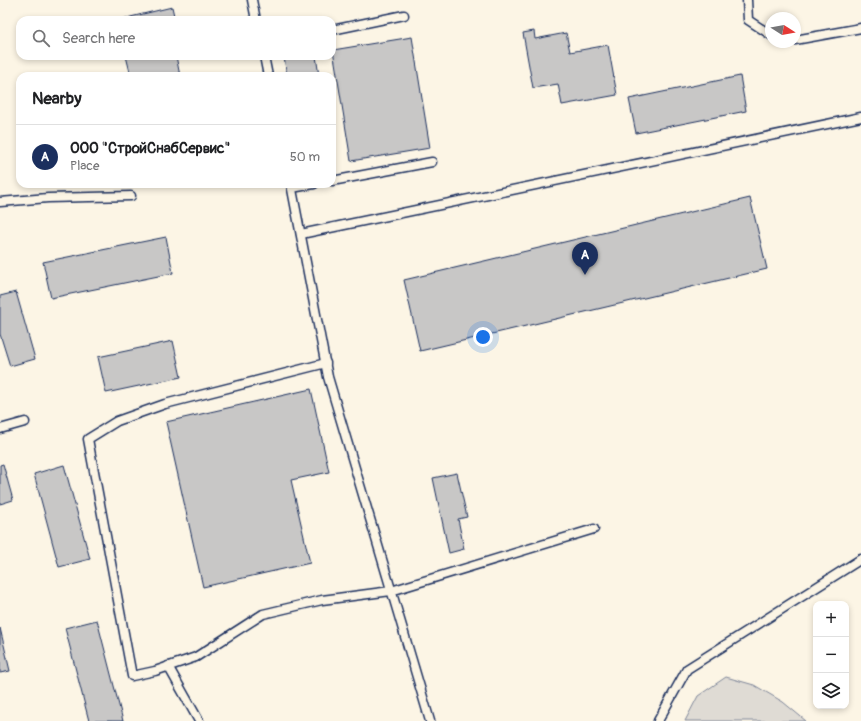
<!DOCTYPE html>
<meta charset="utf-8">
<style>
:root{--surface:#fff;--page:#f6f6f6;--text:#202124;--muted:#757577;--line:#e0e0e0;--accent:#1b2f5e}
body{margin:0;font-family:Pangolin,sans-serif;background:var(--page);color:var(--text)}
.controls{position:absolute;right:12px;bottom:12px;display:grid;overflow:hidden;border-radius:8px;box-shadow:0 2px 6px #0003}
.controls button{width:36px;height:36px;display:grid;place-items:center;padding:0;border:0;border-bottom:1px solid var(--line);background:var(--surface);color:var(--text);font:20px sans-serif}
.compass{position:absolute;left:765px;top:12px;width:36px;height:36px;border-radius:50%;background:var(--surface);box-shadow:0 2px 6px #0003;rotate:101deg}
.you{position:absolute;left:483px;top:337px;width:14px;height:14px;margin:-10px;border:3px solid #fff;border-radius:50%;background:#1a73e8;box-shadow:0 0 0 6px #1a73e833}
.badge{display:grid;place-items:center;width:26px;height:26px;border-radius:50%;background:var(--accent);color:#fff;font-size:13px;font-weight:700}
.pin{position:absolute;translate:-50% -33px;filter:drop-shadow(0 1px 2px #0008)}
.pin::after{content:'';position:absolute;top:21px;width:14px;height:12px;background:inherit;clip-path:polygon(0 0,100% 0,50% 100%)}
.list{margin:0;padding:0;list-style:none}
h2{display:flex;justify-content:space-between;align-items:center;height:52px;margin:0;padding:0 16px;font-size:17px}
h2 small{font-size:13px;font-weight:400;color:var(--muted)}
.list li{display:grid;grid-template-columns:26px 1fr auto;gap:12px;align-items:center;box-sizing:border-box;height:64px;padding:0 16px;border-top:1px solid var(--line)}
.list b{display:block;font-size:15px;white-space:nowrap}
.list p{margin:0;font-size:13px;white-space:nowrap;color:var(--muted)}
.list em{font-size:13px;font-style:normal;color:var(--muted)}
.icon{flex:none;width:22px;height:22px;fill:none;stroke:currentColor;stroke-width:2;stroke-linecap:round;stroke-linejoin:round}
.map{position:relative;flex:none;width:861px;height:721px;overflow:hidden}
.search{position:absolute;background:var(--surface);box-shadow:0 2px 6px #0003;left:16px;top:16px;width:320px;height:44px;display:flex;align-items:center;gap:10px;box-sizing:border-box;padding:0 14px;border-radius:12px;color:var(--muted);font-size:15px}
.panel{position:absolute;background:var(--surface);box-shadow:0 2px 6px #0003;left:16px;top:72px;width:320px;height:116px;border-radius:12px}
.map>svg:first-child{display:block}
</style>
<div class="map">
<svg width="861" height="721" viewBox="0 0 861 721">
<rect width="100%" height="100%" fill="#fcf5e5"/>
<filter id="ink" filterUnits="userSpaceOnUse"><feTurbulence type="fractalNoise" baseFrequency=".025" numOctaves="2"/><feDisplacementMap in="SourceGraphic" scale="8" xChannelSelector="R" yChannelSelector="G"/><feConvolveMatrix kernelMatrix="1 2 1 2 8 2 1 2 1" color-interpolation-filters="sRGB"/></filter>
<g filter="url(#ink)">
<path fill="#dfdbd4" stroke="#7d8599" d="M726,677L754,685L783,702L806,721H685L698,696Z"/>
<g fill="#c8c7c6" stroke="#1b2f5e">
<path d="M172,7L175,20H118Z"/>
<path d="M534,31L535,39L566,33L570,52L608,45L617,95L562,105L558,84L533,88L523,33Z"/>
<path d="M412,37L430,148L351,161L333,50Z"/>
<path d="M126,56H176L180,76H131Z"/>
<path d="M289,56H316L319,76H287L284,57Z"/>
<path d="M740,76L746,111L636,133L629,99Z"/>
<path d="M750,198L767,269L420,351L404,280Z"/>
<path d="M166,237L173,273L51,298L43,262Z"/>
<path d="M16,292L35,359L10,366L0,334V296Z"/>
<path d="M173,341L181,377L106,393L98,357Z"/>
<path d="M311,389L329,472L291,480L310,563L203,587L166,422Z"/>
<path d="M3,464L13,500L0,504V465Z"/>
<path d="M64,465L90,559L59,567L34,474Z"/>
<path d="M457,473L467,517L458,519L464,549L449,553L433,478Z"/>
<path d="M97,620L123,721H89L65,628Z"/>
<path d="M0,628L10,671L0,673Z"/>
</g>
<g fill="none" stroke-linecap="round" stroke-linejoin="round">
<g stroke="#1b2f5e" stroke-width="11">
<g id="lane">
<path d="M252,0L256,20"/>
<path d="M747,0L748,20L771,35"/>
<path d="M332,30L404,15"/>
<path d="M795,40L861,28"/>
<path d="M782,42H784"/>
<path d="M264,56L268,76"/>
<path d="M332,181L432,162"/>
<path d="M291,184L328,377L430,721"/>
<path d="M292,188L314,184"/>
<path d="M0,202L48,198L131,196"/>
<path d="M301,234L861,117"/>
<path d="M326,363L165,404L117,421L88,439L132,676L155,671L196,657L263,614L322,600L391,591L594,529"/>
<path d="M0,429L25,422"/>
<path d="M168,666L199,721"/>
<path d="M658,721L687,669L861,559"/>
</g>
</g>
<use href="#lane" stroke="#fcf5e5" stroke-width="8"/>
</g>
</g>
</svg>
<div class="controls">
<button>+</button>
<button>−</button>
<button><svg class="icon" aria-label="layers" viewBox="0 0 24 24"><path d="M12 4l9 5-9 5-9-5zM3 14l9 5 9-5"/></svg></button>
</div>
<svg class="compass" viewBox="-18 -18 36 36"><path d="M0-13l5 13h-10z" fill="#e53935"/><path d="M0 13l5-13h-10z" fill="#757577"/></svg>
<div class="you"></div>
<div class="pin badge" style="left:585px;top:275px">A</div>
<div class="search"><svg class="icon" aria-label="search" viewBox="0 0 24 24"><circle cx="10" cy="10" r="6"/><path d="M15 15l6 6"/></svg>Search here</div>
<section class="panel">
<h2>Nearby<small></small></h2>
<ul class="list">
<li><span class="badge">A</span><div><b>ООО &quot;СтройСнабСервис&quot;</b><p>Place</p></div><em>50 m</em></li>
</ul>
</section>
</div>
